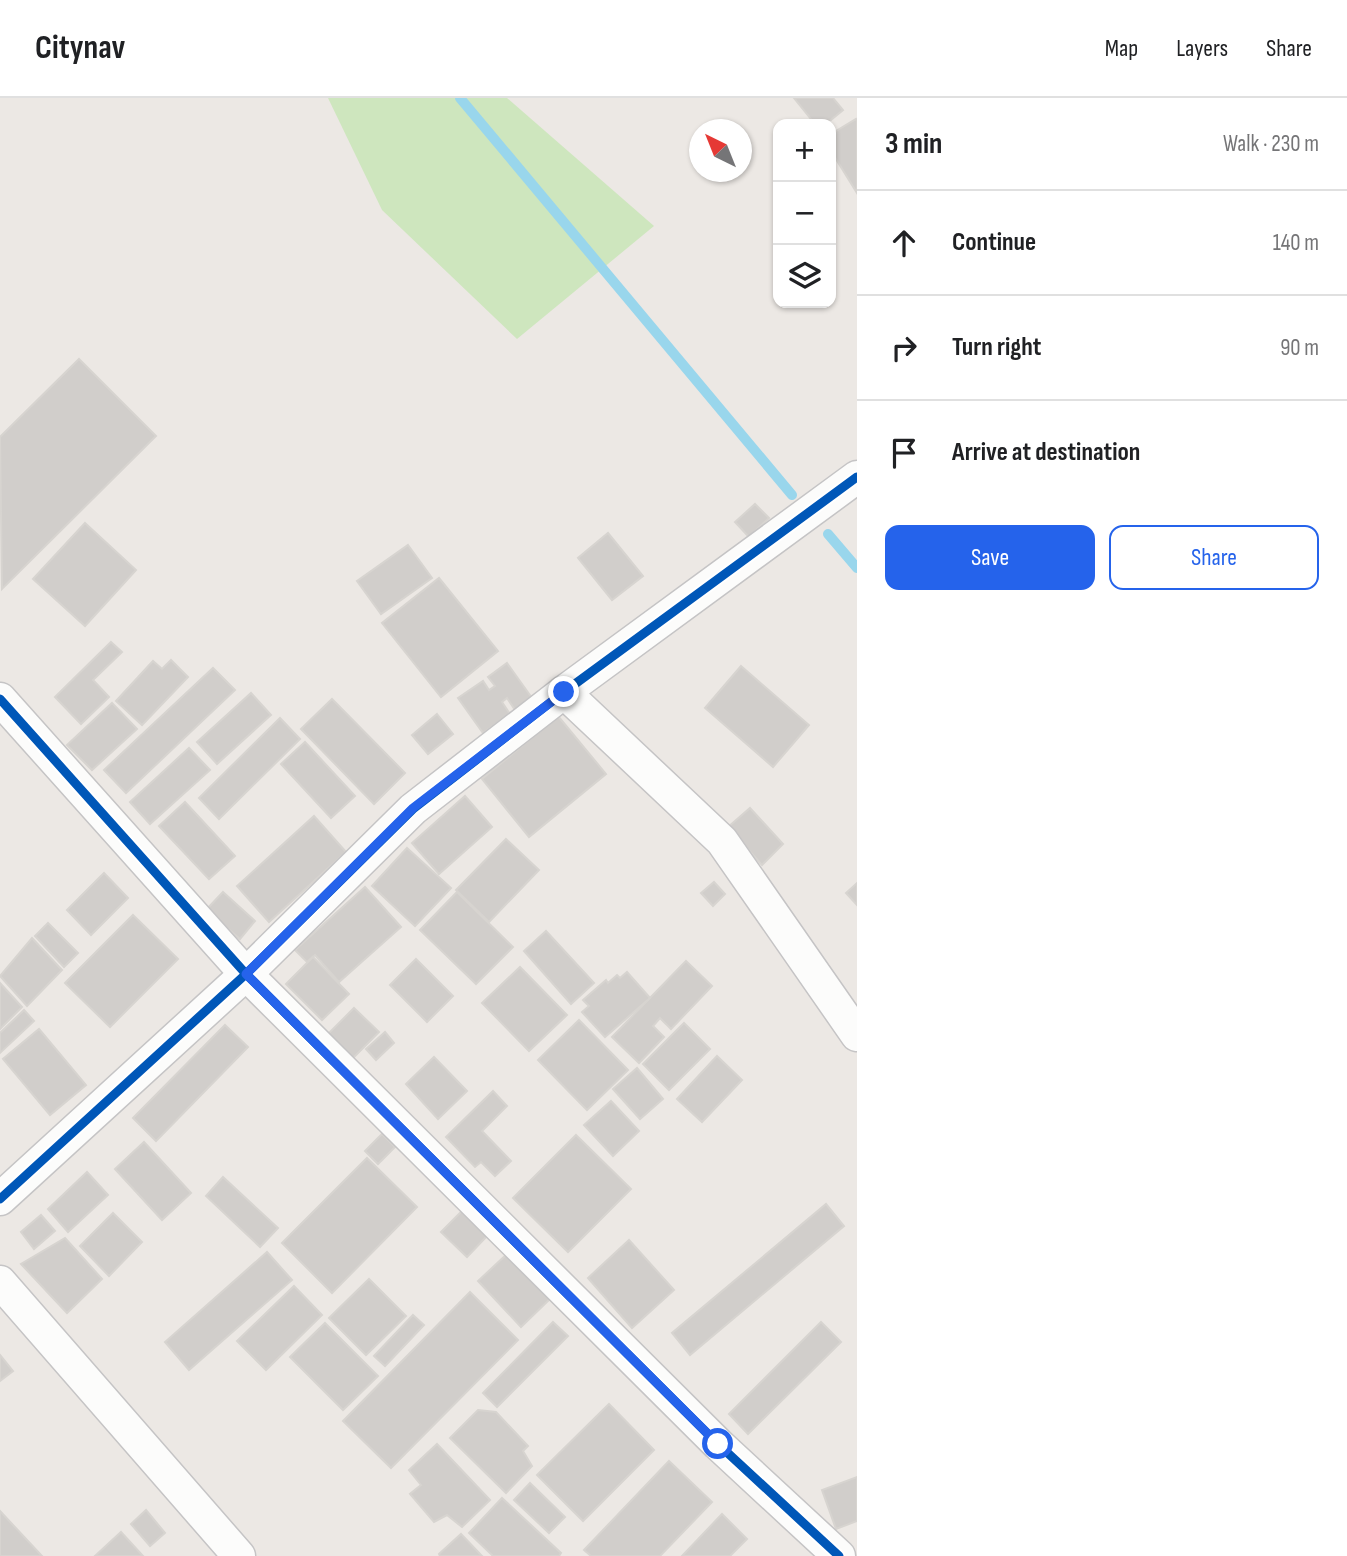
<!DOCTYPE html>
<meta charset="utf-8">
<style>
:root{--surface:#fff;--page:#f6f6f6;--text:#202124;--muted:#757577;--line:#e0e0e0;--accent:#2563eb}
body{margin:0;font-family:"Sofia Sans Condensed",sans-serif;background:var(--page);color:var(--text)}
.controls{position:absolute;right:21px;top:21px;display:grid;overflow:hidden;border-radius:14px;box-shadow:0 2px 5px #0004}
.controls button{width:63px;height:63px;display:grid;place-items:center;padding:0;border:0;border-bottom:2px solid var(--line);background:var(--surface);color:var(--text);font:35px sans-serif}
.compass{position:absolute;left:689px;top:21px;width:63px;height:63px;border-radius:50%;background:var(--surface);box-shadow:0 2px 5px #0004;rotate:317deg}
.stop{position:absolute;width:21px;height:21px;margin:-16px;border:5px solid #2563eb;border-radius:50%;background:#fff}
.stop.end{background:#2563eb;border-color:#fff;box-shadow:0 2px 7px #0008}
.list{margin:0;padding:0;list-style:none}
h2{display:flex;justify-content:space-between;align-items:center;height:91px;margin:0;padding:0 28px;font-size:30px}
h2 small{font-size:23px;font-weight:400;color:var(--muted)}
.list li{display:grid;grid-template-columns:46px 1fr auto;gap:21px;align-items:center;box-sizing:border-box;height:105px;padding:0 28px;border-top:2px solid var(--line)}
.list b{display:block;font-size:26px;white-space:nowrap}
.list em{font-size:23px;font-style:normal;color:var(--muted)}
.actions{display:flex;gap:14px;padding:21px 28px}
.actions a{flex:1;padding:16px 0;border:2px solid var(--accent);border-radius:14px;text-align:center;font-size:24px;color:var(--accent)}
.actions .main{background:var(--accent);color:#fff}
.icon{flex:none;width:38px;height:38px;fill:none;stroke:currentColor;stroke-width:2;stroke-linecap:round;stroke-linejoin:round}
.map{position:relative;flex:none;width:857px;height:1458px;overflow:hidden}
header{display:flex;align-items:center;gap:42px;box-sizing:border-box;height:98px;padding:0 35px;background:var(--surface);border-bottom:2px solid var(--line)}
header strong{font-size:33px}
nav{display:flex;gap:38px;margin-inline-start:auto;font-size:24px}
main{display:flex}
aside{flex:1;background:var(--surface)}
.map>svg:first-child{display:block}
</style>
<header>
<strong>Citynav</strong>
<nav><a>Map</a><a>Layers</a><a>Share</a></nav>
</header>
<main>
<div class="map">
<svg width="857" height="1458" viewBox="0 0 857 1458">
<rect width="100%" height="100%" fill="#ece8e4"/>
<path fill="#cee6be" d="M328,0H507L654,128L517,241L382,112Z"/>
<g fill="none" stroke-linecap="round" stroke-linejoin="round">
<g stroke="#99d6ec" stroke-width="10">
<path d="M460,0L792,397"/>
<path d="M828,436L857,470"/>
</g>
</g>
<g fill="#d1cecb" stroke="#d7d4d0" stroke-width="2">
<path d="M794,0H833L843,12L826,26H815Z"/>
<path d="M856,21L857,23V95L831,53V36Z"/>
<path d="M79,261L156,338L2,491L0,339Z"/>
<path d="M755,406L769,420L749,439L735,424Z"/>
<path d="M85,425L136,472L85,528L33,481Z"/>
<path d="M608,435L643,478L612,502L578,460Z"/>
<path d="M408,447L432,480L381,516L357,483Z"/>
<path d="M439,480L498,553L441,599L382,525Z"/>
<path d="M111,544L122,554L93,582L109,599L81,626L55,599Z"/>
<path d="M171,562L188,579L142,627L116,603L153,563L162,571Z"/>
<path d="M507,565L532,600L515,612L507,600L502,604L510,616L483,635L458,600L483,583L489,592L495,588L488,579Z"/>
<path d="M741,568L809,627L773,669L705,610Z"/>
<path d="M213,570L235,592L126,695L104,672Z"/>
<path d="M251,595L271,617L217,666L197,644Z"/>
<path d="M332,601L405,675L374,706L301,631Z"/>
<path d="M112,605L137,631L92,672L67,647Z"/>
<path d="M437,616L453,636L428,656L412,637Z"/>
<path d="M558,618L606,676L529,739L482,681Z"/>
<path d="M280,620L300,641L219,721L199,700Z"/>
<path d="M305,644L355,698L331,720L281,666Z"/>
<path d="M189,650L210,672L150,726L130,704Z"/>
<path d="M465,698L492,729L439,776L412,745Z"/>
<path d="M185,704L235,758L209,781L159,728Z"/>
<path d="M750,710L783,746L762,767L728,729Z"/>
<path d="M314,718L346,754L269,824L237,788Z"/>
<path d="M506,741L539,772L489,824L456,792Z"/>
<path d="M407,750L451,790L415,828L372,788Z"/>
<path d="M104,775L128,800L91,837L67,812Z"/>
<path d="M714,784L725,796L713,808L701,795Z"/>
<path d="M857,785V807L846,795Z"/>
<path d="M365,789L401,829L339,884L315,857L307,864L295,852Z"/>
<path d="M223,794L255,823L240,841L206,812Z"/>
<path d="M457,794L513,849L476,886L420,832Z"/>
<path d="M133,817L178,861L110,929L65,885Z"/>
<path d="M48,825L78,855L64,869L35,838Z"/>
<path d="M546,833L594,885L571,906L524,853Z"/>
<path d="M32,840L62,872L27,908L0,878Z"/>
<path d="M313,859L349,896L322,922L286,886Z"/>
<path d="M416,861L453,898L427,924L390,887Z"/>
<path d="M686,863L712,888L671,931L660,920L653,928L664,939L639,965L612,939Z"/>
<path d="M520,869L567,917L529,953L482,905Z"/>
<path d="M627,874L650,900L605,939L582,914L589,908L583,902L606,882L608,885L617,877L620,880Z"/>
<path d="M0,885L22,909L0,931Z"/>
<path d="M354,910L379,934L352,961L328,936Z"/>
<path d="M24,912L34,923L0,955V935Z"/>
<path d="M579,922L628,972L587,1012L538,962Z"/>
<path d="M684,925L710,951L669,992L643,966Z"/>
<path d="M225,927L248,949L156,1043L133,1020Z"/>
<path d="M39,931L86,987L50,1017L3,961Z"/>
<path d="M385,934L394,945L376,962L366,951Z"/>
<path d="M717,958L742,982L702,1024L677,1001Z"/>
<path d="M434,959L467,993L438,1021L406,986Z"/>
<path d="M637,970L663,1001L640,1021L613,991Z"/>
<path d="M493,993L507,1008L482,1033L511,1063L495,1078L481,1064L475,1069L446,1039Z"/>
<path d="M611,1003L639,1033L613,1058L584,1027Z"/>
<path d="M382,1036L395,1049L378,1066L365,1053Z"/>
<path d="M576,1037L631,1091L568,1154L513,1100Z"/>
<path d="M144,1044L191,1095L162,1122L115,1071Z"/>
<path d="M367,1060L417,1109L332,1195L282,1145Z"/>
<path d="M87,1074L108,1097L68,1134L48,1111Z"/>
<path d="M223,1079L278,1130L260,1149L206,1098Z"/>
<path d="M826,1106L844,1128L690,1257L672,1235Z"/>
<path d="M463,1112L488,1137L467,1159L441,1134Z"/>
<path d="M113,1115L142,1144L109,1178L80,1148Z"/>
<path d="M41,1117L55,1133L34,1151L21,1134Z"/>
<path d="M65,1140L102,1181L67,1215L21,1166Z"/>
<path d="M629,1142L674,1192L632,1230L588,1180Z"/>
<path d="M267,1154L292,1182L189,1272L165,1244Z"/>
<path d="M507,1156L550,1201L521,1229L478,1183Z"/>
<path d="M369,1181L406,1218L366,1257L329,1220Z"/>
<path d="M294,1188L322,1217L266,1272L237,1243Z"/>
<path d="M470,1194L518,1242L391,1370L343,1323Z"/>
<path d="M413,1217L424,1227L385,1268L374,1258Z"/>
<path d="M553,1224L568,1238L497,1309L483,1295Z"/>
<path d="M821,1224L841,1244L748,1336L729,1316Z"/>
<path d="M325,1225L378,1278L343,1312L290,1259Z"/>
<path d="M0,1257L13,1273L0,1283Z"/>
<path d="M609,1306L654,1352L583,1423L537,1377Z"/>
<path d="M478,1312L496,1314L528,1348L523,1353L532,1368L506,1395L450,1340Z"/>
<path d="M437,1346L490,1402L462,1429L447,1417L434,1424L410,1396L421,1387L409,1372Z"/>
<path d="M669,1363L712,1404L660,1458H591L584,1452Z"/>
<path d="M857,1379V1423L836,1431L822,1392Z"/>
<path d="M530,1385L565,1419L549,1435L514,1402Z"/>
<path d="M502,1400L561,1455L559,1458H493L469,1435Z"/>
<path d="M146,1412L165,1435L150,1448L131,1426Z"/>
<path d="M0,1413L42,1458H0Z"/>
<path d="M722,1416L747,1441L730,1458H682Z"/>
<path d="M121,1434L143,1458H95Z"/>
<path d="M461,1436L482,1458H440L439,1456Z"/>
</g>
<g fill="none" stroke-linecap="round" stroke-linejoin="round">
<g stroke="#c5c4c5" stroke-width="35">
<g id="minor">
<path d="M564,594L722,743L857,937"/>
<path d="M0,601L246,876L718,1346L839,1458"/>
<path d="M0,1101L246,876L413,711L564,594L857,379"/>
<path d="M0,1184L239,1458"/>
</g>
</g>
<use href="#minor" stroke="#fcfcfb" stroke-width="32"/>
<g stroke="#fff" stroke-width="13">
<g id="cycleway">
<path d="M0,601L246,876L718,1346L839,1458"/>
<path d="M0,1101L246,876L413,711L564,594L857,379"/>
</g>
</g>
<use href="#cycleway" stroke="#0057b8" stroke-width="9"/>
</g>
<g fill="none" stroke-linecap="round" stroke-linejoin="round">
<path stroke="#2563eb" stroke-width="9" d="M564,594L413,710L246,876L718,1346"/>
</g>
</svg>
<div class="controls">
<button>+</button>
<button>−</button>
<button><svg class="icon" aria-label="layers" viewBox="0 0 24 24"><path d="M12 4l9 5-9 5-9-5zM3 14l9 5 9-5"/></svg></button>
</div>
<svg class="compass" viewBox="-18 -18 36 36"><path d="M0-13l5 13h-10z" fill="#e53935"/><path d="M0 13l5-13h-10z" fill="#757577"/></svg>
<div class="stop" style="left:718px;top:1346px"></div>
<div class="stop end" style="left:564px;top:594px"></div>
</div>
<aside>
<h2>3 min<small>Walk · 230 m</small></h2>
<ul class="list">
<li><svg class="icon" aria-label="ahead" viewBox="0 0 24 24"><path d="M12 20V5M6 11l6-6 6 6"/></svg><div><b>Continue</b></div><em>140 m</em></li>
<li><svg class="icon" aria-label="right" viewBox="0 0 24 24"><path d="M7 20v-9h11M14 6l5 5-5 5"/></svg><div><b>Turn right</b></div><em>90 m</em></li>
<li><svg class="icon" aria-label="arrive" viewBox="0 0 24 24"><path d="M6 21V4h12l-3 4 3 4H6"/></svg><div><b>Arrive at destination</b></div></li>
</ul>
<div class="actions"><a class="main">Save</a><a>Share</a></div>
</aside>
</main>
